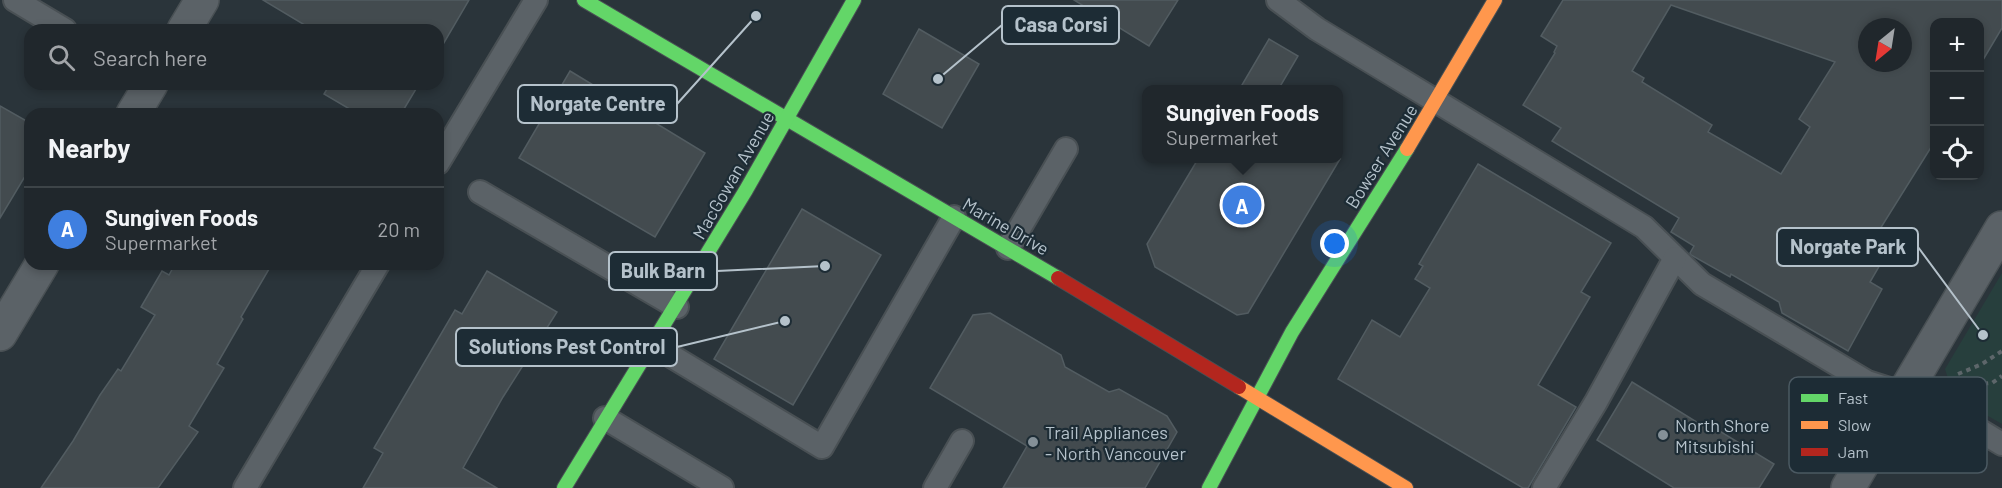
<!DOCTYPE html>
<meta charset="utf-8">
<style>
:root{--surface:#20272c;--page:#282f34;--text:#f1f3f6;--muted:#a2a5a9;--line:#3d4448;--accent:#db2777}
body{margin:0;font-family:Barlow,sans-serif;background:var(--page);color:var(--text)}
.controls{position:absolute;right:18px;top:18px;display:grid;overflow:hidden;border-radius:12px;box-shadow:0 3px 9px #0003}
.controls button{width:54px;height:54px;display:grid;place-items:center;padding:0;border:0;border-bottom:2px solid var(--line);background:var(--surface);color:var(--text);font:30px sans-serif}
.compass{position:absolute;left:1858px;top:18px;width:54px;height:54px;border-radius:50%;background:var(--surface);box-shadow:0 3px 9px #0003;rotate:210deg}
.you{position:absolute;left:1335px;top:244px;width:21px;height:21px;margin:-15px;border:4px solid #fff;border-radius:50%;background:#1a73e8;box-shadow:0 0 0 9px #1a73e833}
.badge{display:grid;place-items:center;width:39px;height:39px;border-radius:50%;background:var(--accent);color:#fff;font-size:20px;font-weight:700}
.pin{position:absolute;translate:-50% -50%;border:3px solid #fff;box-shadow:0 2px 6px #0006}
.popup{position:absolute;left:1142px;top:85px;width:201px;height:78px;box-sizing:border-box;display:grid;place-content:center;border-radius:12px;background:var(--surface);filter:drop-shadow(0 2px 4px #0005);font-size:20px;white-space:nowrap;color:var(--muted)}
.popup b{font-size:22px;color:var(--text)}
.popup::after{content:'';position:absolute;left:50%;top:100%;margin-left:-12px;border:12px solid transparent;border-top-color:var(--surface)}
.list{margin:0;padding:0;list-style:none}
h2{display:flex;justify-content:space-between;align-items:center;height:78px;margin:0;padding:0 24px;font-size:26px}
h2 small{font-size:20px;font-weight:400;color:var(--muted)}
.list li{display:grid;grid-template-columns:39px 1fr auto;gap:18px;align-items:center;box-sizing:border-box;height:84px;padding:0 24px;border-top:2px solid var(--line)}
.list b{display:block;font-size:22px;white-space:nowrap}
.list p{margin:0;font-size:20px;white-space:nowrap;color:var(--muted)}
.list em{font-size:20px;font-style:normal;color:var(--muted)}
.icon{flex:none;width:33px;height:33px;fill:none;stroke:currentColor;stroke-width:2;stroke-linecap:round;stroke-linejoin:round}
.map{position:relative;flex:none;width:2002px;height:488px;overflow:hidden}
.search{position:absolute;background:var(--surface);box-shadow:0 3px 9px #0003;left:24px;top:24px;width:420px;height:66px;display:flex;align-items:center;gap:15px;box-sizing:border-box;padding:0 21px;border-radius:18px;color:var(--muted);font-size:22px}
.panel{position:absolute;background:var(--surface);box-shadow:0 3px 9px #0003;left:24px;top:108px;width:420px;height:162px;border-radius:18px}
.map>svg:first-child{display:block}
</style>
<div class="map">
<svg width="2002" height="488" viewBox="0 0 2002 488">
<rect width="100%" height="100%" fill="#2a343a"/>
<path fill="#273f3d" d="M2002,273V424L1963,402L1951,388L1945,369Z"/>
<g fill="#434b4f" stroke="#525c61" stroke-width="1.5" fill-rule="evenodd">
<path d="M263,0H469L438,53V30H313Z"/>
<path d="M1074,0H1178L1149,46Z"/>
<path d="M1563,0H2002V28L1980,65V22H1935V141L1875,237L1891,246L1870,282L1882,289L1848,351L1782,313L1779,302L1731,274L1730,277L1691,255L1690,253L1694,246L1671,232L1679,218L1552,141L1561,128L1523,105L1555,53L1554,52L1557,46L1541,36ZM1671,5L1835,62L1799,119L1810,127L1781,174L1708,132L1712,125L1642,82L1644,78L1632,71ZM1867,27H1903V63H1867Z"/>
<path d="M919,29L979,64L942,128L883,94Z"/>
<path d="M1269,39L1298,56L1278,90H1239Z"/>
<path d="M570,71L705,153L655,237L519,158Z"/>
<path d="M330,84H419L401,114H358L324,94Z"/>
<path d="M0,106L30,123V168L0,218Z"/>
<path d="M1198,159H1340L1248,313L1237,315L1155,267L1147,244Z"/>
<path d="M1478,164L1611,243L1581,292L1590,297L1538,385L1576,407L1528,488H1523L1338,379L1372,320L1400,337L1430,288L1415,279L1423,266L1419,264Z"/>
<path d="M802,209L881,255L793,405L714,359Z"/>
<path d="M175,264H272L241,317L243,319L217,364L224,368L189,426L198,432L158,488H41L73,441L100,395L118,369L121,371L155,315L141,307L162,271L169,275Z"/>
<path d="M487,271L557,312L503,397L463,468L497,488H363L383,453L374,448L455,310L462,314Z"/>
<path d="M990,313L1061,355L1065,367L1109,392L1119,389L1167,416L1177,432L1145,488H1003L1027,446L930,388L973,315Z"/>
<path d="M1632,382L1711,431L1713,427L1774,464L1759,488H1674L1597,440Z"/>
</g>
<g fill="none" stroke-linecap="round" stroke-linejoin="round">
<g stroke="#495054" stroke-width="26">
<g id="lane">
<path d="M15,0L65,30"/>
<path d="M1278,0L1317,29L1644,227L1702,284L1867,382L1936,404L2002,444"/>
<path d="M438,163L536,0"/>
<path d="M480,192L677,307"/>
<path d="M1008,248L1066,149"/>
<path d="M653,345L822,447L954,217"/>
<path d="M605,418L722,488"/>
<path d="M245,488L378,264"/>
<path d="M935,488L962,441"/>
<path d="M1544,488L1596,402L1675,258"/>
</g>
</g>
<g stroke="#495054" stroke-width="36">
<g id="street">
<path d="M184,30L202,0"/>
<path d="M133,114L151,84"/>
<path d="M0,334L42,264"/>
<path d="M1848,488L2002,228"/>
</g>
</g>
<g stroke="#495054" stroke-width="16">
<g id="fast">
<path d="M584,0L1058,278"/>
<path d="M564,488L746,190L854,0"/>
<path d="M1209,488L1292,332L1407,149"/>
</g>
</g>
<g stroke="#495054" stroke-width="16">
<g id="slow">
<path d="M1407,149L1495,0"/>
<path d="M1239,387L1406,488"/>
</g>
</g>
<g stroke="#495054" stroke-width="16">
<path id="jam" d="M1058,278L1239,387"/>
</g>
<g stroke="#5d666a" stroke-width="4" stroke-dasharray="4.5 4.5" stroke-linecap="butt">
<path d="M1958,374L1982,364L2002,351"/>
<path d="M1967,388L1970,385L1992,383L2002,376"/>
</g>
<use href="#lane" stroke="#5b6267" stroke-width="22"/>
<use href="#street" stroke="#5b6267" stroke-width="33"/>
<use href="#fast" stroke="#63d668" stroke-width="14"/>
<use href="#slow" stroke="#ff974d" stroke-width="14"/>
<use href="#jam" stroke="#b3261e" stroke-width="14"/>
</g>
<g fill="#849098" stroke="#1d2c35" stroke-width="2">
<circle cx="1663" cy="435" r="6"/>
<circle cx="1033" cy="442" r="6"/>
</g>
<g text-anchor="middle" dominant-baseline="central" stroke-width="4.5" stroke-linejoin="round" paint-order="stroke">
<g font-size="18" fill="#b5c2cb" stroke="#1d2c35">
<text transform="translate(1381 156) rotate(-58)">Bowser Avenue</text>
<text transform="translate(733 175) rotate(-60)">MacGowan Avenue</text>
<text transform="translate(1006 226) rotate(30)">Marine Drive</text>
</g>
<g font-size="18" fill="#b5c2cb" stroke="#1d2c35" text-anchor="start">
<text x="1675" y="425">North Shore<tspan x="1675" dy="21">Mitsubishi</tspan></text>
<text x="1045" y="432">Trail Appliances<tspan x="1045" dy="21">- North Vancouver</tspan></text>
</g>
</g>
<rect x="1789" y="377" width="198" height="96" rx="9" fill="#1d2c35" stroke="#4b5962" stroke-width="1.5"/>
<rect x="1801" y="394" width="27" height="8" fill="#63d668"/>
<rect x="1801" y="421" width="27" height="8" fill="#ff974d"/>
<rect x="1801" y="448" width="27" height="8" fill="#b3261e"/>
<g font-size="16" fill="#b5c2cb">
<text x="1838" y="404">Fast</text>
<text x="1838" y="431">Slow</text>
<text x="1838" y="458">Jam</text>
</g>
<path fill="none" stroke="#b5c2cb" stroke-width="2" d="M938 79L1002 25M756 16L677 104M1983 335L1918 247M825 266L717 271M785 321L677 347"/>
<g fill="#b5c2cb" stroke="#1d2c35" stroke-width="2">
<circle cx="938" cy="79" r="6"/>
<circle cx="756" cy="16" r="6"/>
<circle cx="1983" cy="335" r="6"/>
<circle cx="825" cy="266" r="6"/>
<circle cx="785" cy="321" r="6"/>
</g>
<g fill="#1d2c35" stroke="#b5c2cb" stroke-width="2">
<rect x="1002" y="6" width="117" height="38" rx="6"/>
<rect x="518" y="85" width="159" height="38" rx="6"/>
<rect x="1777" y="228" width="141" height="38" rx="6"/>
<rect x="609" y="252" width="108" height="38" rx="6"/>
<rect x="456" y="328" width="221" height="38" rx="6"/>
</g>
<g font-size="20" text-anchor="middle" font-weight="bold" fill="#b5c2cb">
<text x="1061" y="32">Casa Corsi</text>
<text x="598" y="111">Norgate Centre</text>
<text x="1848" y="254">Norgate Park</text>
<text x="663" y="278">Bulk Barn</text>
<text x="567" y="354">Solutions Pest Control</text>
</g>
</svg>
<div class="controls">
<button>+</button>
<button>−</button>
<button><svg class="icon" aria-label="locate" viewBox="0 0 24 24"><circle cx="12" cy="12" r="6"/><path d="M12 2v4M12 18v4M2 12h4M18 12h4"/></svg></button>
</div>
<svg class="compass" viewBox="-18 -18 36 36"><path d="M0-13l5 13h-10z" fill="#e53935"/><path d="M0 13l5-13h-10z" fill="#a2a5a9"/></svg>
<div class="you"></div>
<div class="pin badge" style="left:1242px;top:205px;background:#3f7fe0">A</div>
<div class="popup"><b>Sungiven Foods</b>Supermarket</div>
<div class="search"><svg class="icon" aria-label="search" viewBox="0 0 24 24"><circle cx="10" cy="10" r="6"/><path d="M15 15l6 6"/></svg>Search here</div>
<section class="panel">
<h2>Nearby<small></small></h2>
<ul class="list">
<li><span class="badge" style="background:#3f7fe0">A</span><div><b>Sungiven Foods</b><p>Supermarket</p></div><em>20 m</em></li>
</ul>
</section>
</div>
